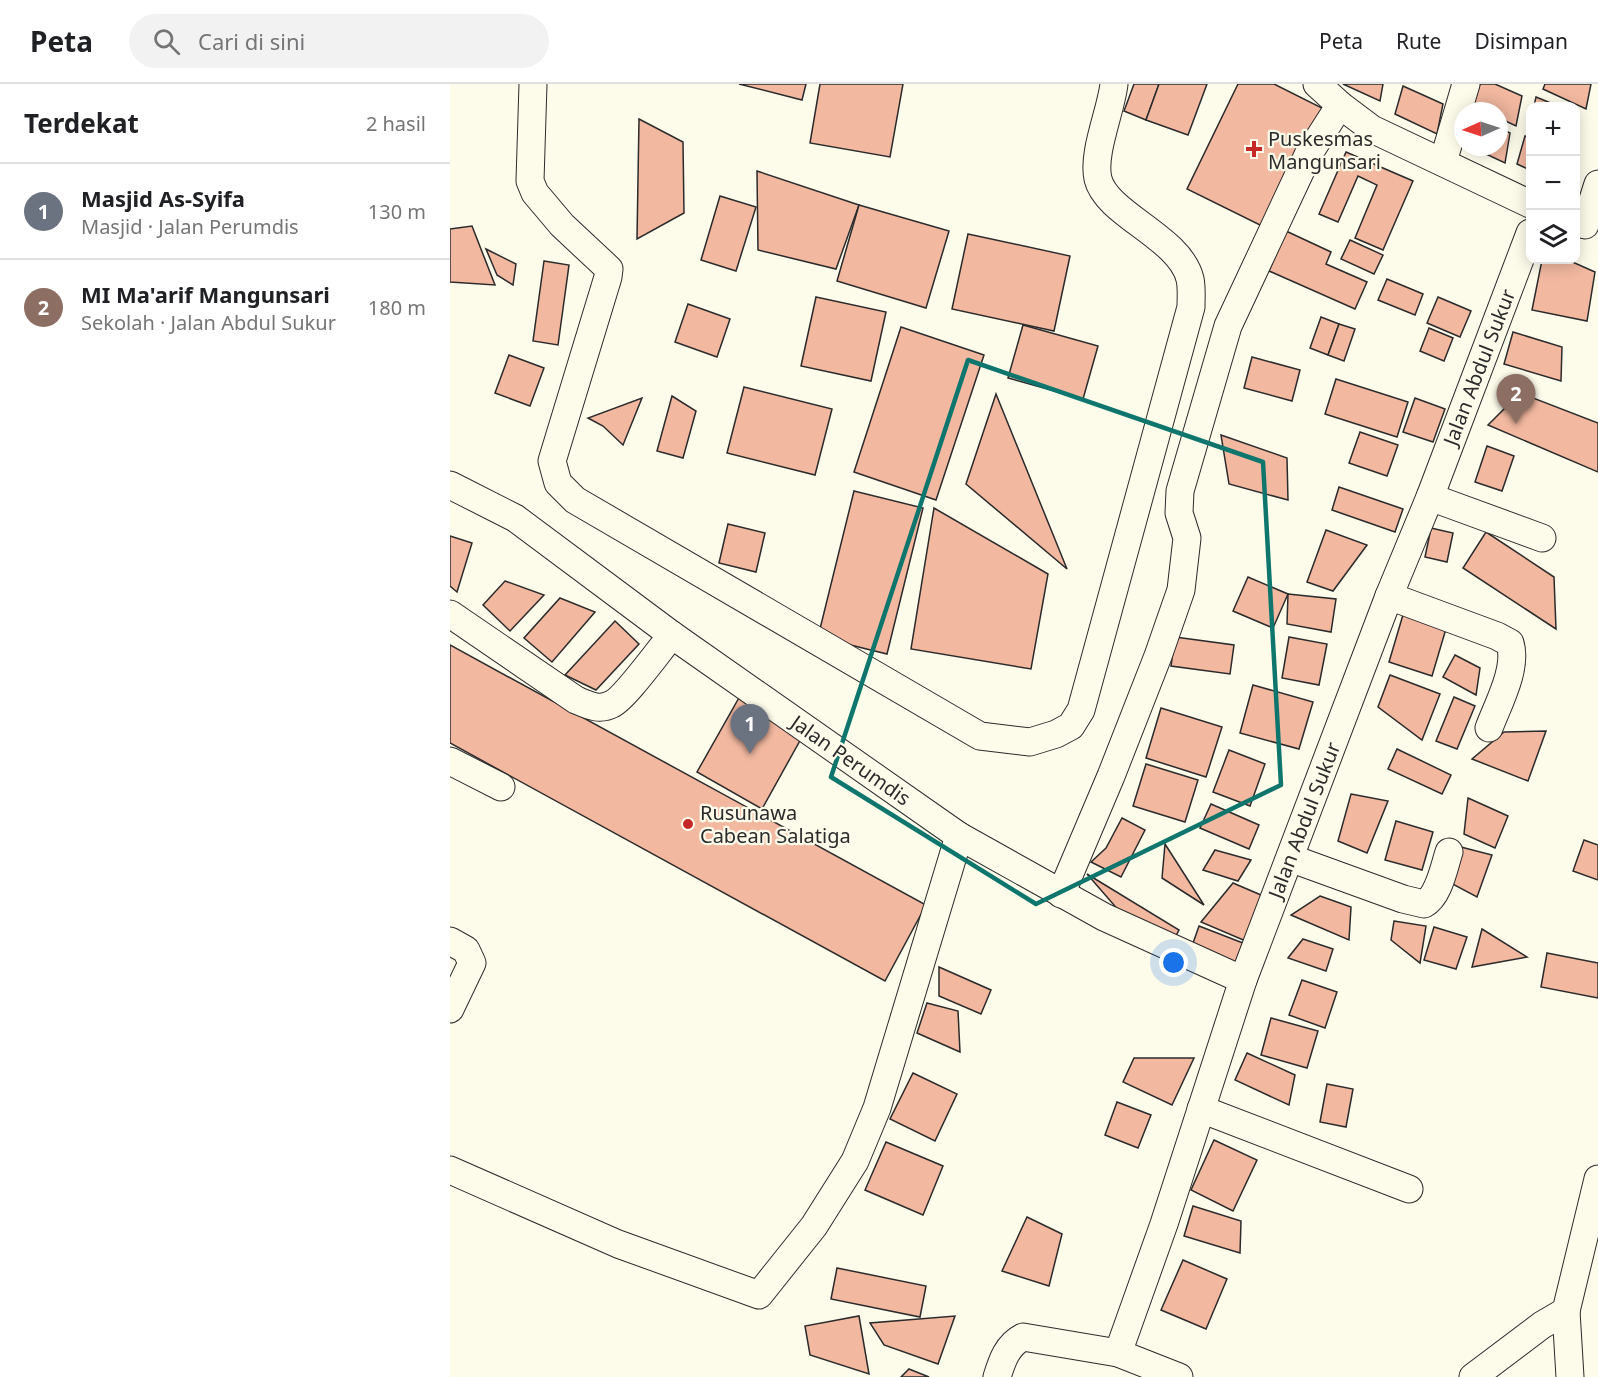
<!DOCTYPE html>
<html lang="id">
<meta charset="utf-8">
<style>
:root{--surface:#fff;--page:#f2f2f2;--text:#202124;--muted:#757577;--line:#e0e0e0;--accent:#c62828}
body{margin:0;font-family:"Noto Sans",sans-serif;background:var(--page);color:var(--text)}
.controls{position:absolute;right:18px;top:18px;display:grid;overflow:hidden;border-radius:12px;box-shadow:0 3px 15px #0003}
.controls button{width:54px;height:54px;display:grid;place-items:center;padding:0;border:0;border-bottom:2px solid var(--line);background:var(--surface);color:var(--text);font:30px sans-serif}
.compass{position:absolute;left:1004px;top:18px;width:54px;height:54px;border-radius:50%;background:var(--surface);box-shadow:0 3px 15px #0003;rotate:267deg}
.you{position:absolute;left:724px;top:879px;width:21px;height:21px;margin:-15px;border:4px solid #fff;border-radius:50%;background:#1a73e8;box-shadow:0 0 0 9px #1a73e833}
.badge{display:grid;place-items:center;width:39px;height:39px;border-radius:50%;background:var(--accent);color:#fff;font-size:20px;font-weight:700}
.pin{position:absolute;translate:-50% -50px;filter:drop-shadow(0 2px 3px #0008)}
.pin::after{content:'';position:absolute;top:32px;width:21px;height:18px;background:inherit;clip-path:polygon(0 0,100% 0,50% 100%)}
.list{margin:0;padding:0;list-style:none}
h2{display:flex;justify-content:space-between;align-items:center;height:78px;margin:0;padding:0 24px;font-size:26px}
h2 small{font-size:20px;font-weight:400;color:var(--muted)}
.list li{display:grid;grid-template-columns:39px 1fr auto;gap:18px;align-items:center;box-sizing:border-box;height:96px;padding:0 24px;border-top:2px solid var(--line)}
.list b{display:block;font-size:22px;white-space:nowrap}
.list p{margin:0;font-size:20px;white-space:nowrap;color:var(--muted)}
.list em{font-size:20px;font-style:normal;color:var(--muted)}
.icon{flex:none;width:33px;height:33px;fill:none;stroke:currentColor;stroke-width:2;stroke-linecap:round;stroke-linejoin:round}
.map{position:relative;flex:none;width:1148px;height:1293px;overflow:hidden}
header{display:flex;align-items:center;gap:36px;box-sizing:border-box;height:84px;padding:0 30px;background:var(--surface);border-bottom:2px solid var(--line)}
header strong{font-size:28px}
nav{display:flex;gap:33px;margin-inline-start:auto;font-size:21px}
.search{width:420px;height:54px;background:var(--page);display:flex;align-items:center;gap:15px;box-sizing:border-box;padding:0 21px;border-radius:33px;color:var(--muted);font-size:22px}
main{display:flex}
aside{flex:1;background:var(--surface)}
.map>svg:first-child{display:block}
</style>
<header>
<strong>Peta</strong>
<div class="search"><svg class="icon" aria-label="search" viewBox="0 0 24 24"><circle cx="10" cy="10" r="6"/><path d="M15 15l6 6"/></svg>Cari di sini</div>
<nav><a>Peta</a><a>Rute</a><a>Disimpan</a></nav>
</header>
<main>
<aside>
<h2>Terdekat<small>2 hasil</small></h2>
<ul class="list">
<li><span class="badge" style="background:#6b7280">1</span><div><b>Masjid As-Syifa</b><p>Masjid · Jalan Perumdis</p></div><em>130 m</em></li>
<li><span class="badge" style="background:#8d6e63">2</span><div><b>MI Ma'arif Mangunsari</b><p>Sekolah · Jalan Abdul Sukur</p></div><em>180 m</em></li>
</ul>
</aside>
<div class="map">
<svg width="1148" height="1293" viewBox="0 0 1148 1293">
<rect width="100%" height="100%" fill="#fdfbea"/>
<g fill="#f2b8a0" stroke="#2b2b2b" stroke-width="1.5">
<path d="M289,0H356L352,16Z"/>
<path d="M370,0H453L440,73L360,59Z"/>
<path d="M684,0H709L696,36L674,27Z"/>
<path d="M709,0H757L738,51L696,36Z"/>
<path d="M788,0H824L872,24L814,143L737,105Z"/>
<path d="M893,0H933L930,17Z"/>
<path d="M1030,0H1045L1072,12L1066,42L1049,34V27H1034L1023,22Z"/>
<path d="M1095,0H1141L1136,25L1093,5Z"/>
<path d="M953,2L993,20L987,50L945,30Z"/>
<path d="M1086,13L1108,22H1084Z"/>
<path d="M189,35L233,58L234,129L187,155Z"/>
<path d="M1049,44L1060,49L1055,79L1021,63H1049Z"/>
<path d="M1075,52L1080,54V86L1067,80Z"/>
<path d="M896,68L963,97L933,166L905,154L927,101L908,92L888,138L869,130Z"/>
<path d="M307,87L409,121L386,185L308,166Z"/>
<path d="M270,112L306,123L286,187L251,176Z"/>
<path d="M409,121L499,147L476,224L387,197Z"/>
<path d="M22,142L45,201L0,198V145Z"/>
<path d="M836,147L881,168L876,180L917,198L905,225L819,187Z"/>
<path d="M518,150L620,172L604,247L502,225Z"/>
<path d="M900,156L933,171L924,190L891,175Z"/>
<path d="M36,165L66,180L63,201L47,191Z"/>
<path d="M1092,176H1118L1145,188L1137,237L1082,226Z"/>
<path d="M94,177L119,181L108,261L83,257Z"/>
<path d="M937,195L973,210L965,231L928,216Z"/>
<path d="M366,213L436,228L421,297L351,282Z"/>
<path d="M988,213L1021,227L1010,253L977,239Z"/>
<path d="M238,220L280,235L267,273L225,258Z"/>
<path d="M871,233L889,240L878,271L860,264Z"/>
<path d="M889,240L905,245L894,277L878,271Z"/>
<path d="M573,241L648,262L633,315L558,294Z"/>
<path d="M451,243L534,271L486,416L404,388Z"/>
<path d="M979,244L1003,254L994,277L970,267Z"/>
<path d="M1063,248L1112,263L1111,297L1054,280Z"/>
<path d="M59,271L94,284L80,322L45,309Z"/>
<path d="M802,273L850,286L842,317L794,304Z"/>
<path d="M886,295L958,318L947,353L875,330Z"/>
<path d="M294,303L382,325L365,391L277,369Z"/>
<path d="M1070,309L1148,339V388L1038,341Z"/>
<path d="M546,310L617,485L516,400Z"/>
<path d="M222,312L246,327L233,374L207,367Z"/>
<path d="M192,314L173,361L153,342L138,334Z"/>
<path d="M965,314L995,325L983,358L953,348Z"/>
<path d="M910,348L948,361L937,392L899,379Z"/>
<path d="M771,351L837,374L838,416L779,400Z"/>
<path d="M1037,362L1064,372L1052,407L1025,398Z"/>
<path d="M889,403L953,425L945,448L882,426Z"/>
<path d="M404,407L473,424L437,570L368,553Z"/>
<path d="M484,424L598,490L581,585L461,565Z"/>
<path d="M278,440L315,449L306,488L269,479Z"/>
<path d="M981,444L1003,449L997,478L975,473Z"/>
<path d="M876,446L917,461L883,507L857,498Z"/>
<path d="M1036,448L1104,493L1106,545L1013,484Z"/>
<path d="M0,452L22,459L7,508L0,502Z"/>
<path d="M798,493L838,510L823,544L783,527Z"/>
<path d="M55,497L94,511L60,547L33,521Z"/>
<path d="M838,510L886,515L881,548L837,540Z"/>
<path d="M110,514L145,528L102,578L74,554Z"/>
<path d="M955,524L998,538L982,592L939,578Z"/>
<path d="M165,537L189,560L146,606L115,591Z"/>
<path d="M725,553L784,561L780,590L721,582Z"/>
<path d="M839,553L877,560L869,601L832,594Z"/>
<path d="M0,561L476,821L435,897L0,659Z"/>
<path d="M1005,571L1030,584L1026,611L993,593Z"/>
<path d="M940,591L990,610L972,656L928,623Z"/>
<path d="M803,601L863,618L849,665L790,649Z"/>
<path d="M290,612L352,653L312,725L247,688Z"/>
<path d="M1004,613L1025,622L1007,665L986,657Z"/>
<path d="M711,624L772,643L756,693L696,674Z"/>
<path d="M1096,647L1078,697L1022,675L1054,648Z"/>
<path d="M947,665L1001,691L992,710L938,685Z"/>
<path d="M779,666L815,680L800,722L763,708Z"/>
<path d="M696,680L748,696L735,738L683,722Z"/>
<path d="M901,710L938,717L917,769L888,757Z"/>
<path d="M1018,714L1058,732L1045,764L1014,750Z"/>
<path d="M761,720L809,741L799,765L750,744Z"/>
<path d="M672,734L695,746L671,793L641,778L656,764Z"/>
<path d="M946,737L983,748L972,786L935,776Z"/>
<path d="M1134,756L1148,761V796L1123,787Z"/>
<path d="M715,760L754,821L712,794Z"/>
<path d="M1007,762L1042,771L1027,813L993,795Z"/>
<path d="M765,766L801,776L788,797L753,786Z"/>
<path d="M637,790L729,846L722,859L670,828Z"/>
<path d="M783,799L818,814L798,858L751,838Z"/>
<path d="M870,812L901,823L899,856L841,831Z"/>
<path d="M944,837L976,842L970,879L941,856Z"/>
<path d="M749,842L798,861L790,883L741,865Z"/>
<path d="M984,843L1017,853L1006,885L974,876Z"/>
<path d="M1032,845L1077,873L1022,883Z"/>
<path d="M853,855L883,865L876,887L838,874Z"/>
<path d="M1097,869L1148,879V914L1091,903Z"/>
<path d="M489,883L541,906L531,930L489,912Z"/>
<path d="M852,896L887,908L875,944L839,931Z"/>
<path d="M477,919L508,927L510,968L467,949Z"/>
<path d="M821,934L868,947L857,984L811,971Z"/>
<path d="M797,969L845,991L839,1021L785,996Z"/>
<path d="M684,974H744L722,1021L673,998Z"/>
<path d="M463,989L507,1010L485,1057L440,1035Z"/>
<path d="M877,1000L903,1005L896,1043L870,1038Z"/>
<path d="M667,1018L701,1031L688,1064L655,1051Z"/>
<path d="M764,1056L807,1076L783,1127L741,1106Z"/>
<path d="M436,1058L493,1082L473,1131L415,1106Z"/>
<path d="M743,1122L791,1137L790,1169L734,1152Z"/>
<path d="M577,1133L612,1150L599,1202L552,1187Z"/>
<path d="M733,1176L777,1195L756,1245L711,1226Z"/>
<path d="M387,1184L476,1202L470,1233L381,1215Z"/>
<path d="M409,1232L419,1290L360,1271L355,1242Z"/>
<path d="M505,1232L488,1280L434,1261L420,1239Z"/>
<path d="M459,1285L479,1293H451Z"/>
</g>
<g fill="none" stroke-linecap="round" stroke-linejoin="round">
<g stroke="#2b2b2b" stroke-width="29">
<g id="minor">
<path d="M83,0L80,97L85,109L112,141L159,185L158,193L102,377L108,399L125,416L530,652L580,658L606,650L621,642L631,626L741,223C741,214 742,204 740,195C730,153 657,131 648,95C642,69 661,27 664,0"/>
<path d="M867,0L890,21L922,45L1080,120"/>
<path d="M993,78L1016,0"/>
<path d="M1135,141L1148,100"/>
<path d="M0,401L65,434L222,551L509,752L654,833L793,896"/>
<path d="M980,413L1092,454"/>
<path d="M939,512L1047,552L1060,559C1068,584 1048,620 1039,644"/>
<path d="M0,530L126,616C138,621 149,627 162,620C175,614 210,565 222,551"/>
<path d="M0,677L51,703"/>
<path d="M840,774L953,815L974,820C989,812 994,783 999,768"/>
<path d="M611,810L661,692L708,572L731,506L737,454L729,429L730,407L778,242L858,71L890,21"/>
<path d="M0,857L16,866L22,879L0,925"/>
<path d="M751,1025L959,1105"/>
<path d="M0,1086L168,1160L309,1211L364,1142L405,1077L427,1024L509,752"/>
<path d="M1116,1227L1120,1293"/>
<path d="M547,1293C552,1277 557,1261 573,1253L668,1269"/>
<path d="M729,1293L668,1269L714,1140L793,896L939,512L980,413L1080,149"/>
<path d="M1023,1293L1092,1241L1116,1227L1148,1095"/>
</g>
</g>
<use href="#minor" stroke="#fdfbea" stroke-width="27"/>
</g>
<path fill="none" stroke="#0f766e" stroke-width="4.5" stroke-linejoin="round" d="M518,276L813,378L831,701L586,820L381,693Z"/>
<g fill="#c62828" stroke="#fdfbea" stroke-width="2">
<path d="M801 56h6v6h6v6h-6v6h-6v-6h-6v-6h6z"/>
<circle cx="238" cy="740" r="6"/>
</g>
<g text-anchor="middle" dominant-baseline="central" stroke-width="4.5" stroke-linejoin="round" paint-order="stroke">
<g font-size="20" fill="#2b2b2b" stroke="#fdfbea" text-anchor="start">
<text x="818" y="54">Puskesmas<tspan x="818" dy="23">Mangunsari</tspan></text>
<text x="250" y="728">Rusunawa<tspan x="250" dy="23">Cabean Salatiga</tspan></text>
</g>
<g font-size="20" fill="#2b2b2b" stroke="#fdfbea">
<text transform="translate(1029 283) rotate(-69)">Jalan Abdul Sukur</text>
<text transform="translate(401 676) rotate(35)">Jalan Perumdis</text>
<text transform="translate(854 736) rotate(-69)">Jalan Abdul Sukur</text>
</g>
</g>
</svg>
<div class="controls">
<button>+</button>
<button>−</button>
<button><svg class="icon" aria-label="layers" viewBox="0 0 24 24"><path d="M12 4l9 5-9 5-9-5zM3 14l9 5 9-5"/></svg></button>
</div>
<svg class="compass" viewBox="-18 -18 36 36"><path d="M0-13l5 13h-10z" fill="#e53935"/><path d="M0 13l5-13h-10z" fill="#757577"/></svg>
<div class="you"></div>
<div class="pin badge" style="left:300px;top:670px;background:#6b7280">1</div>
<div class="pin badge" style="left:1066px;top:340px;background:#8d6e63">2</div>
</div>
</main>
